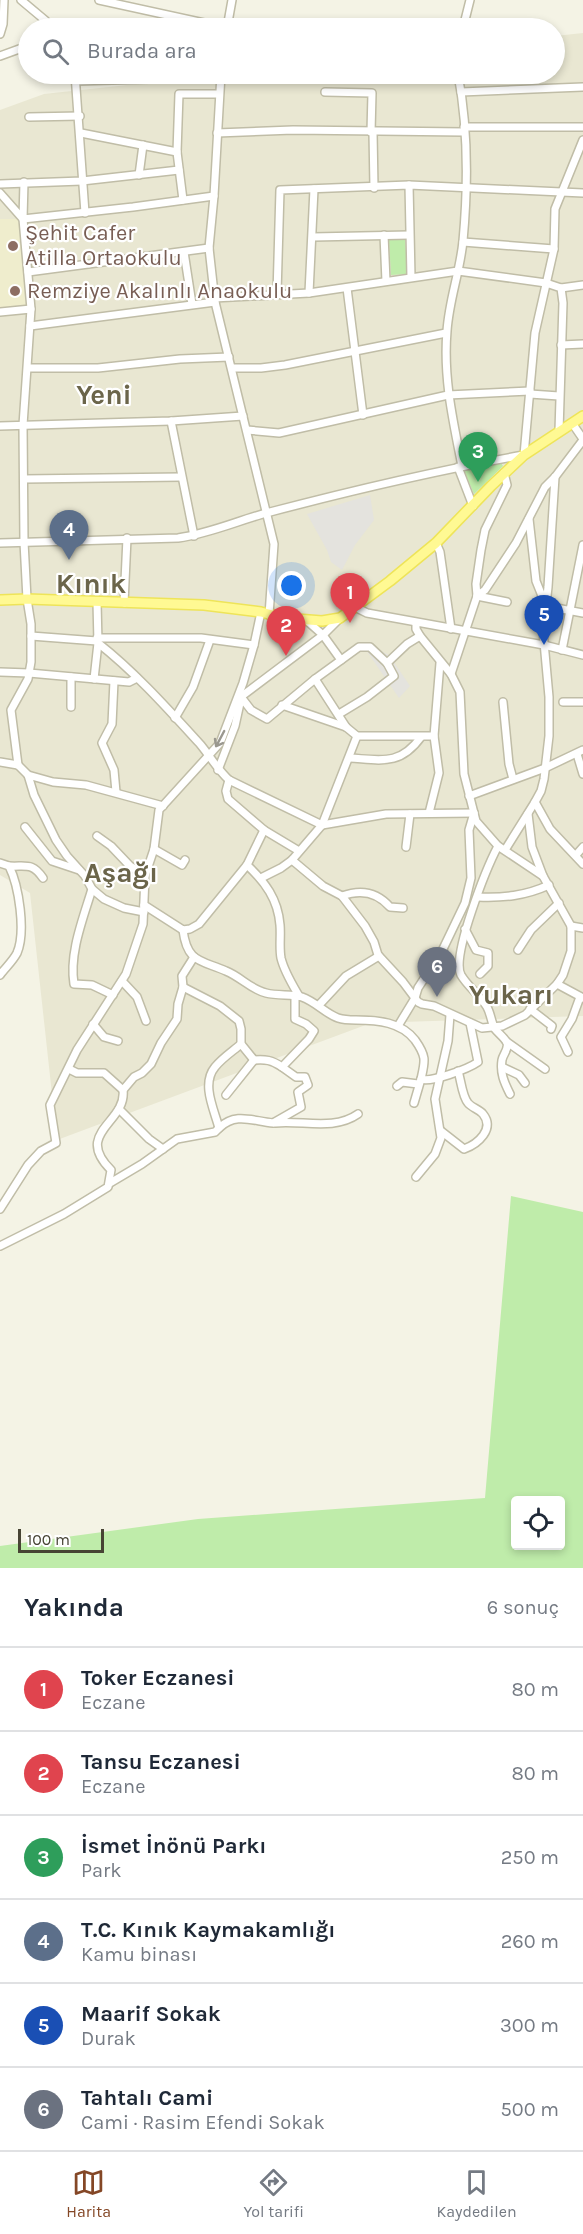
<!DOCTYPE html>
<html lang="tr">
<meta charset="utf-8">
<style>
:root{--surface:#fff;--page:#f6f6f7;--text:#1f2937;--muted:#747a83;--line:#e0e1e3;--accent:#844726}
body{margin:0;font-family:Karla,sans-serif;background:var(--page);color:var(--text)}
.controls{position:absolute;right:18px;bottom:18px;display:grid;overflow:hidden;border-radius:6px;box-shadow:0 3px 9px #0003}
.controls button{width:54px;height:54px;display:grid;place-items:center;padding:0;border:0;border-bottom:2px solid var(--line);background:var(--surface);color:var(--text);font:30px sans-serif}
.scale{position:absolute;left:18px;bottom:15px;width:86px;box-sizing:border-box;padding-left:6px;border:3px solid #474434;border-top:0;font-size:16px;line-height:21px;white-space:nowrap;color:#474434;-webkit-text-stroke:4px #fff;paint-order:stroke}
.you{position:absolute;left:292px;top:586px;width:21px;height:21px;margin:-15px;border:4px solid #fff;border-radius:50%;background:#1a73e8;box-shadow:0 0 0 9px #1a73e833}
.badge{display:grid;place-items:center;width:39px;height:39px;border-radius:50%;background:var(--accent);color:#fff;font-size:20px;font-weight:700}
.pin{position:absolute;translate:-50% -50px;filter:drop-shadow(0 2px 3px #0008)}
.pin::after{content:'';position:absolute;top:32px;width:21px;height:18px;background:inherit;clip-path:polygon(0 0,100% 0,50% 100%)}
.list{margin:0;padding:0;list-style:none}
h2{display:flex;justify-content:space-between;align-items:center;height:78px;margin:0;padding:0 24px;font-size:26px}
h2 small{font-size:20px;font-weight:400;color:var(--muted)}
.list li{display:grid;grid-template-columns:39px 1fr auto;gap:18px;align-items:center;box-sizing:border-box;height:84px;padding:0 24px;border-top:2px solid var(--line)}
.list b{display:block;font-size:22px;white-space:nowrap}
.list p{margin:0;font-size:20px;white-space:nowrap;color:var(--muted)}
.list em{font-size:20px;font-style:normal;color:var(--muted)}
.icon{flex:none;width:33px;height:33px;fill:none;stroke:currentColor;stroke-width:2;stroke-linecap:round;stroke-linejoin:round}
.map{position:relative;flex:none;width:583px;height:1568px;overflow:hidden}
.search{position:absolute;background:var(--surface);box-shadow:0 3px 9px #0003;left:18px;right:18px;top:18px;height:66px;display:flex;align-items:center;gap:15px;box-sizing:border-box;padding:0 21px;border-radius:33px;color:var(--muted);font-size:22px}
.sheet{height:582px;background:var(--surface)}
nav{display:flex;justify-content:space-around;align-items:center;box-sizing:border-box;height:84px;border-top:2px solid var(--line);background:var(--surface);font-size:16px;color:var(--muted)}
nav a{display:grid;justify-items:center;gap:3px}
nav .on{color:var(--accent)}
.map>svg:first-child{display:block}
</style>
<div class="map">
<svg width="583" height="1568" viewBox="0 0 583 1568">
<rect width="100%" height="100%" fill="#f4f3e5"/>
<path fill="#e9e7d2" d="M583,33V1016L371,1023L57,1140L30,893L0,875V110L44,94L229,74H554L555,36Z"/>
<path fill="#efedcd" d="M0,219H23L31,309L0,312Z"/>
<g fill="#bfecaa" fill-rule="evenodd">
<path d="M405,239L408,274L391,275L389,240Z"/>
<path d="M501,463L503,466L474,494L464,470Z"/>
<path d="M511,1196L583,1212V1568H0V1546L198,1519L485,1498ZM560,1500V1546H516V1500Z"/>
</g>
<g fill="#e4e3de">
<path d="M370,495L374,520L355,545L342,570L331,562L327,550L307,514Z"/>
<path d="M377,649L389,655L410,686L399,698L366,650Z"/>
</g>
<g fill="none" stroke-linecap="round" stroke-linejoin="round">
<g stroke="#c0bda7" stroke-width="10">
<g id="minor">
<path d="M21,0L46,21L40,28"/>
<path d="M99,0L227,28"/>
<path d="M227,28L232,0"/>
<path d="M463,28L470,0"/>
<path d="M0,34L3,24L4,0"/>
<path d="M0,56L22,48L28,42"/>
<path d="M75,74L85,213"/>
<path d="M221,74L214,196L209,248L215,302L274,544L269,615"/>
<path d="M458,74C468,127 468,187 463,241C460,272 449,300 447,331C443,377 453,421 462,466"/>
<path d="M76,81L221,77"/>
<path d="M325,92L372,93L371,132"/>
<path d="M461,92L583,87"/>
<path d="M29,117L80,116"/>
<path d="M464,127H583"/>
<path d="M373,132L374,188"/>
<path d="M81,133L177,152"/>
<path d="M217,133L293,130L464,132"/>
<path d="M139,175L143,145"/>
<path d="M24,182L23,219L133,207L214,196"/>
<path d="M0,184L82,181L179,170"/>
<path d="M409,185L411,277"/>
<path d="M0,193L23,219L31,309L23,425L24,542L27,599L31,624V662L28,679L11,710L18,765"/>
<path d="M183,200L177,152L179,94H219"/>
<path d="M384,235L386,281"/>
<path d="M313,237L409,235"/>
<path d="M463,242L554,249"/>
<path d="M184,252L192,304"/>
<path d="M28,272L209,248"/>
<path d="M347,288L363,415"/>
<path d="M561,288L583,285"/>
<path d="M309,293L314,189"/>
<path d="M277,294L280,190L409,185L583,193"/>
<path d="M214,298L309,293L458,271L546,283L561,288L563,303L559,431"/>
<path d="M0,312L31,309"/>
<path d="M30,326L215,302"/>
<path d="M561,345L583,344"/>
<path d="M28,368H98L180,359L229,357"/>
<path d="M232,368H261L285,365L446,333"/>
<path d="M530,394L559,396"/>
<path d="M171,421L194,536"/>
<path d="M572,423L583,439"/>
<path d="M0,426L171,421L243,416"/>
<path d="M247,430L279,433L448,395L530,391"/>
<path d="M458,467L473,506"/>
<path d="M24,479L181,477"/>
<path d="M529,519L536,581L546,606L583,613"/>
<path d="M0,543L178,538C212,533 239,520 270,512C354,490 439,470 524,455L535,333L554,249L555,209L583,140"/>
<path d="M436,543L440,552L451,629"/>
<path d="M477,596L485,590L516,543L545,487L555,477L583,440"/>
<path d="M477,596L507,602"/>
<path d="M97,602L98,643C135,672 168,709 200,744C210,756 217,769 229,780L322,825"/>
<path d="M124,603L127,538"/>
<path d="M355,607L367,613L544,645L583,655"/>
<path d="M306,620L323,635L341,660"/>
<path d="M31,636L97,641"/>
<path d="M97,638H201L254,645"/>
<path d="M562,650L583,545"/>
<path d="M387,663L407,644L420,636"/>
<path d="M0,672L29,673L129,682L137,678"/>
<path d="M451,674L477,596L476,584L481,550L485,530L507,485L504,473"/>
<path d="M94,679L98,643"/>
<path d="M315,679L359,647H370L387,663L394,676L367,697L339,714"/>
<path d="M114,681L112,724L102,743L114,770L116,792"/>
<path d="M241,697L251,710L267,719L315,679L346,727"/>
<path d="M238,699L323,635L339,619"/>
<path d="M503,702L509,764L513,779"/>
<path d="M563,702H583"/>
<path d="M282,705L346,727L357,736H434"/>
<path d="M71,707V677"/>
<path d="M175,718L193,687L210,640"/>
<path d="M577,754L583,774"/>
<path d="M350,758C381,760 400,766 421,737"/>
<path d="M0,762L18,765L28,775L53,782L86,785L163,806"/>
<path d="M218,770L235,726L242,694"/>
<path d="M28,775L34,795L56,840L67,856L85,876L92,889L104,899L124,908L144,912"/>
<path d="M229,780L226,791L228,799L264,830L299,851"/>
<path d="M469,796L545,768L583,750"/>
<path d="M535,802L550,829L583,864"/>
<path d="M429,813L439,773L434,736L440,663"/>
<path d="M528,814L532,847L543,876"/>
<path d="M322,825L386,814L474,813"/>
<path d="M25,827L52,861L79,870"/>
<path d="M97,836L111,846L130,866L145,876"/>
<path d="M498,846C487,867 451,956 461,975C468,987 480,995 487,1007C491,1014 491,1022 495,1029C498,1033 505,1038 507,1043C509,1049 503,1054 502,1060C500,1073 504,1082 510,1094"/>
<path d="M406,847L410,814"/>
<path d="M154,849L182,865L185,860"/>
<path d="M505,850L535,802L541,791L544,779L549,736V697L543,631L548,587L555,477"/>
<path d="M576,855L583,847"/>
<path d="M292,860L323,886L342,896L365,926L374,942L378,955L403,982L418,1002L422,1004L434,1006L482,1028L502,1026L525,1015L557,984L563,975L571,951V926L543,876L498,846L476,821L464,774L460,692L451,674L420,636L416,629V623"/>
<path d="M0,863L9,866C19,886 26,932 17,953C13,961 5,968 0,975"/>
<path d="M247,865C265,882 278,899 280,925C281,936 279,947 281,958C284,971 292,984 299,996"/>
<path d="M9,866C26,867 32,862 43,878"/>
<path d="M261,878L281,868L292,860L322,825L357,736"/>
<path d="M92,889C83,919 69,953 74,984L92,985L113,995"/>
<path d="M342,896C361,889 377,892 390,907L403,908"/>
<path d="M478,897C503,898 525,896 549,885"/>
<path d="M144,905L183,930L190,929L199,924L247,865L264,830"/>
<path d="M571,926L583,928"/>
<path d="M465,929L476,950L488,953V966L480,974"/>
<path d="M183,930C187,963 201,960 226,971C241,977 250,989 266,993C278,996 292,994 302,997C316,1002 326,1014 338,1018C344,1020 350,1020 356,1020C378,1020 401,1022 415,1040C427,1057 425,1061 421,1079C430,1083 468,1069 478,1062L470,1023"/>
<path d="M518,950L531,930L559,903"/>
<path d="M122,981L137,997L146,1021"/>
<path d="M557,984L583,998"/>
<path d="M183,987L220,1006L239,1021L241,1029V1044L254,1060C265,1059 272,1060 282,1067L309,1039L314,1031L306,1024L295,1019V997"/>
<path d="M319,1005L346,976L379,956"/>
<path d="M530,1009L552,1026L551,1029"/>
<path d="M93,1024L104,1037L118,1041"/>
<path d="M398,1026L415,998L418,988L442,951L465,903L471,878L469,830L474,813"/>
<path d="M507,1042L545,1069"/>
<path d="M241,1044C233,1051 222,1058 215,1067C201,1084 214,1109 219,1128C236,1112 252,1121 273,1123L301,1107L298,1092L308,1085L305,1077H296L282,1067"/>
<path d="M568,1052L561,1037L572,1019L580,997"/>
<path d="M502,1067L519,1075L525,1083"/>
<path d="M69,1069L77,1073H104L123,1090"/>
<path d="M397,1086L402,1082L418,1084"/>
<path d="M226,1095L254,1060"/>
<path d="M414,1103L421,1079"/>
<path d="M119,1109L149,1139L163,1149"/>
<path d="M275,1123C302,1120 334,1131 358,1114"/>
<path d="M441,1131L464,1149C478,1144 495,1129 483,1114C479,1109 472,1108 468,1103C462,1096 461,1080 458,1071"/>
<path d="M416,1177L435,1154L441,1138L435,1099L448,1041L450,1015"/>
<path d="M110,1183L142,1164L177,1139L215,1132L219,1128"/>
<path d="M0,1209L28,1165L41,1151L56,1143L50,1105L77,1050L126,974L143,924L145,876L154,849L159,810L220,743L243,683L254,645L261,612"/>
<path d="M0,1246L64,1214L108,1187L111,1170C73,1132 127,1123 123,1090L134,1077L142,1073L151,1064L161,1043L177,1019L178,1004L183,987L182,976L194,957"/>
</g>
</g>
<g stroke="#eee459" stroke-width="12">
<path id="major" d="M0,600L27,599L204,605L261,612L284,618L322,621L340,618L390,581L436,543L491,486L524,455L583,416"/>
</g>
<use href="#minor" stroke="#fff" stroke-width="7"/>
<use href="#major" stroke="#fff993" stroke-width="9"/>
</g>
<defs><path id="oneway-shaft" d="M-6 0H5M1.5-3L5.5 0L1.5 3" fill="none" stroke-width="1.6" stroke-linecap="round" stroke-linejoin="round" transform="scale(1.5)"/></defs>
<use stroke="#9a988f" href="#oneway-shaft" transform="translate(220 739) rotate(118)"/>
<g fill="#8d6e63" stroke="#fff" stroke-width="2">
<circle cx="13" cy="246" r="6"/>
<circle cx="15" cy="291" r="6"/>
</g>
<g text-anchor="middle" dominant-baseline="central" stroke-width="4.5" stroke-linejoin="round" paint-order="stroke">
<g font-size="22" fill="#785e54" stroke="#fff" text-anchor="start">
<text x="25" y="233">Şehit Cafer<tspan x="25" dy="25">Atilla Ortaokulu</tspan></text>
<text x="27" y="291">Remziye Akalınlı Anaokulu</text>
</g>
<g font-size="28" font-weight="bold" fill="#6b654a" stroke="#fff">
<text x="104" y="394">Yeni</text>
<text x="91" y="583">Kınık</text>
<text x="121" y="872">Aşağı</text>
<text x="511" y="994">Yukarı</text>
</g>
</g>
</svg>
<div class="controls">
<button><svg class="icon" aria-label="locate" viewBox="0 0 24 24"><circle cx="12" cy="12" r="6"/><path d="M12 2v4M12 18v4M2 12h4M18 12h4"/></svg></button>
</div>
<div class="scale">100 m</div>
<div class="you"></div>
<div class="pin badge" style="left:350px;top:623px;background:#e0444e">1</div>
<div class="pin badge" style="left:286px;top:656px;background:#e0444e">2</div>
<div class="pin badge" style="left:478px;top:482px;background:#2e9e5b">3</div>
<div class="pin badge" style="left:69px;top:560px;background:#5c6f8a">4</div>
<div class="pin badge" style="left:544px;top:645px;background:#1a4fb4">5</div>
<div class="pin badge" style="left:437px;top:997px;background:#6b7280">6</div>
<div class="search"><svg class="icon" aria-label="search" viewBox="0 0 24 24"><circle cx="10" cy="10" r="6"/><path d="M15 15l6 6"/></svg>Burada ara</div>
</div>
<section class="sheet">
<h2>Yakında<small>6 sonuç</small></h2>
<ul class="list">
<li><span class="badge" style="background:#e0444e">1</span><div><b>Toker Eczanesi</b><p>Eczane</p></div><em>80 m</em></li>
<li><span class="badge" style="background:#e0444e">2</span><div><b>Tansu Eczanesi</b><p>Eczane</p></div><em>80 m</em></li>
<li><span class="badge" style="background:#2e9e5b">3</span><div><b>İsmet İnönü Parkı</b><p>Park</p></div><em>250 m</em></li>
<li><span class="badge" style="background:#5c6f8a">4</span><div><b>T.C. Kınık Kaymakamlığı</b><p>Kamu binası</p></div><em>260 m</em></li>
<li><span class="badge" style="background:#1a4fb4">5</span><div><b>Maarif Sokak</b><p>Durak</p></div><em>300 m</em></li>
<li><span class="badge" style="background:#6b7280">6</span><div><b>Tahtalı Cami</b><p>Cami · Rasim Efendi Sokak</p></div><em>500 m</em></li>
</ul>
</section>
<nav>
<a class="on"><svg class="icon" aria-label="map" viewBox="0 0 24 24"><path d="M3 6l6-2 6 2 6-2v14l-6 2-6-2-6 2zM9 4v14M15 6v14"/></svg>Harita</a>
<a><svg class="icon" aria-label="directions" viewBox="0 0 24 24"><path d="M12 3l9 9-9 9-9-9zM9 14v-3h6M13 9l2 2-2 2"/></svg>Yol tarifi</a>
<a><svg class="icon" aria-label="saved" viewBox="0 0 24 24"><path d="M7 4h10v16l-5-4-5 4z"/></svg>Kaydedilen</a>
</nav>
